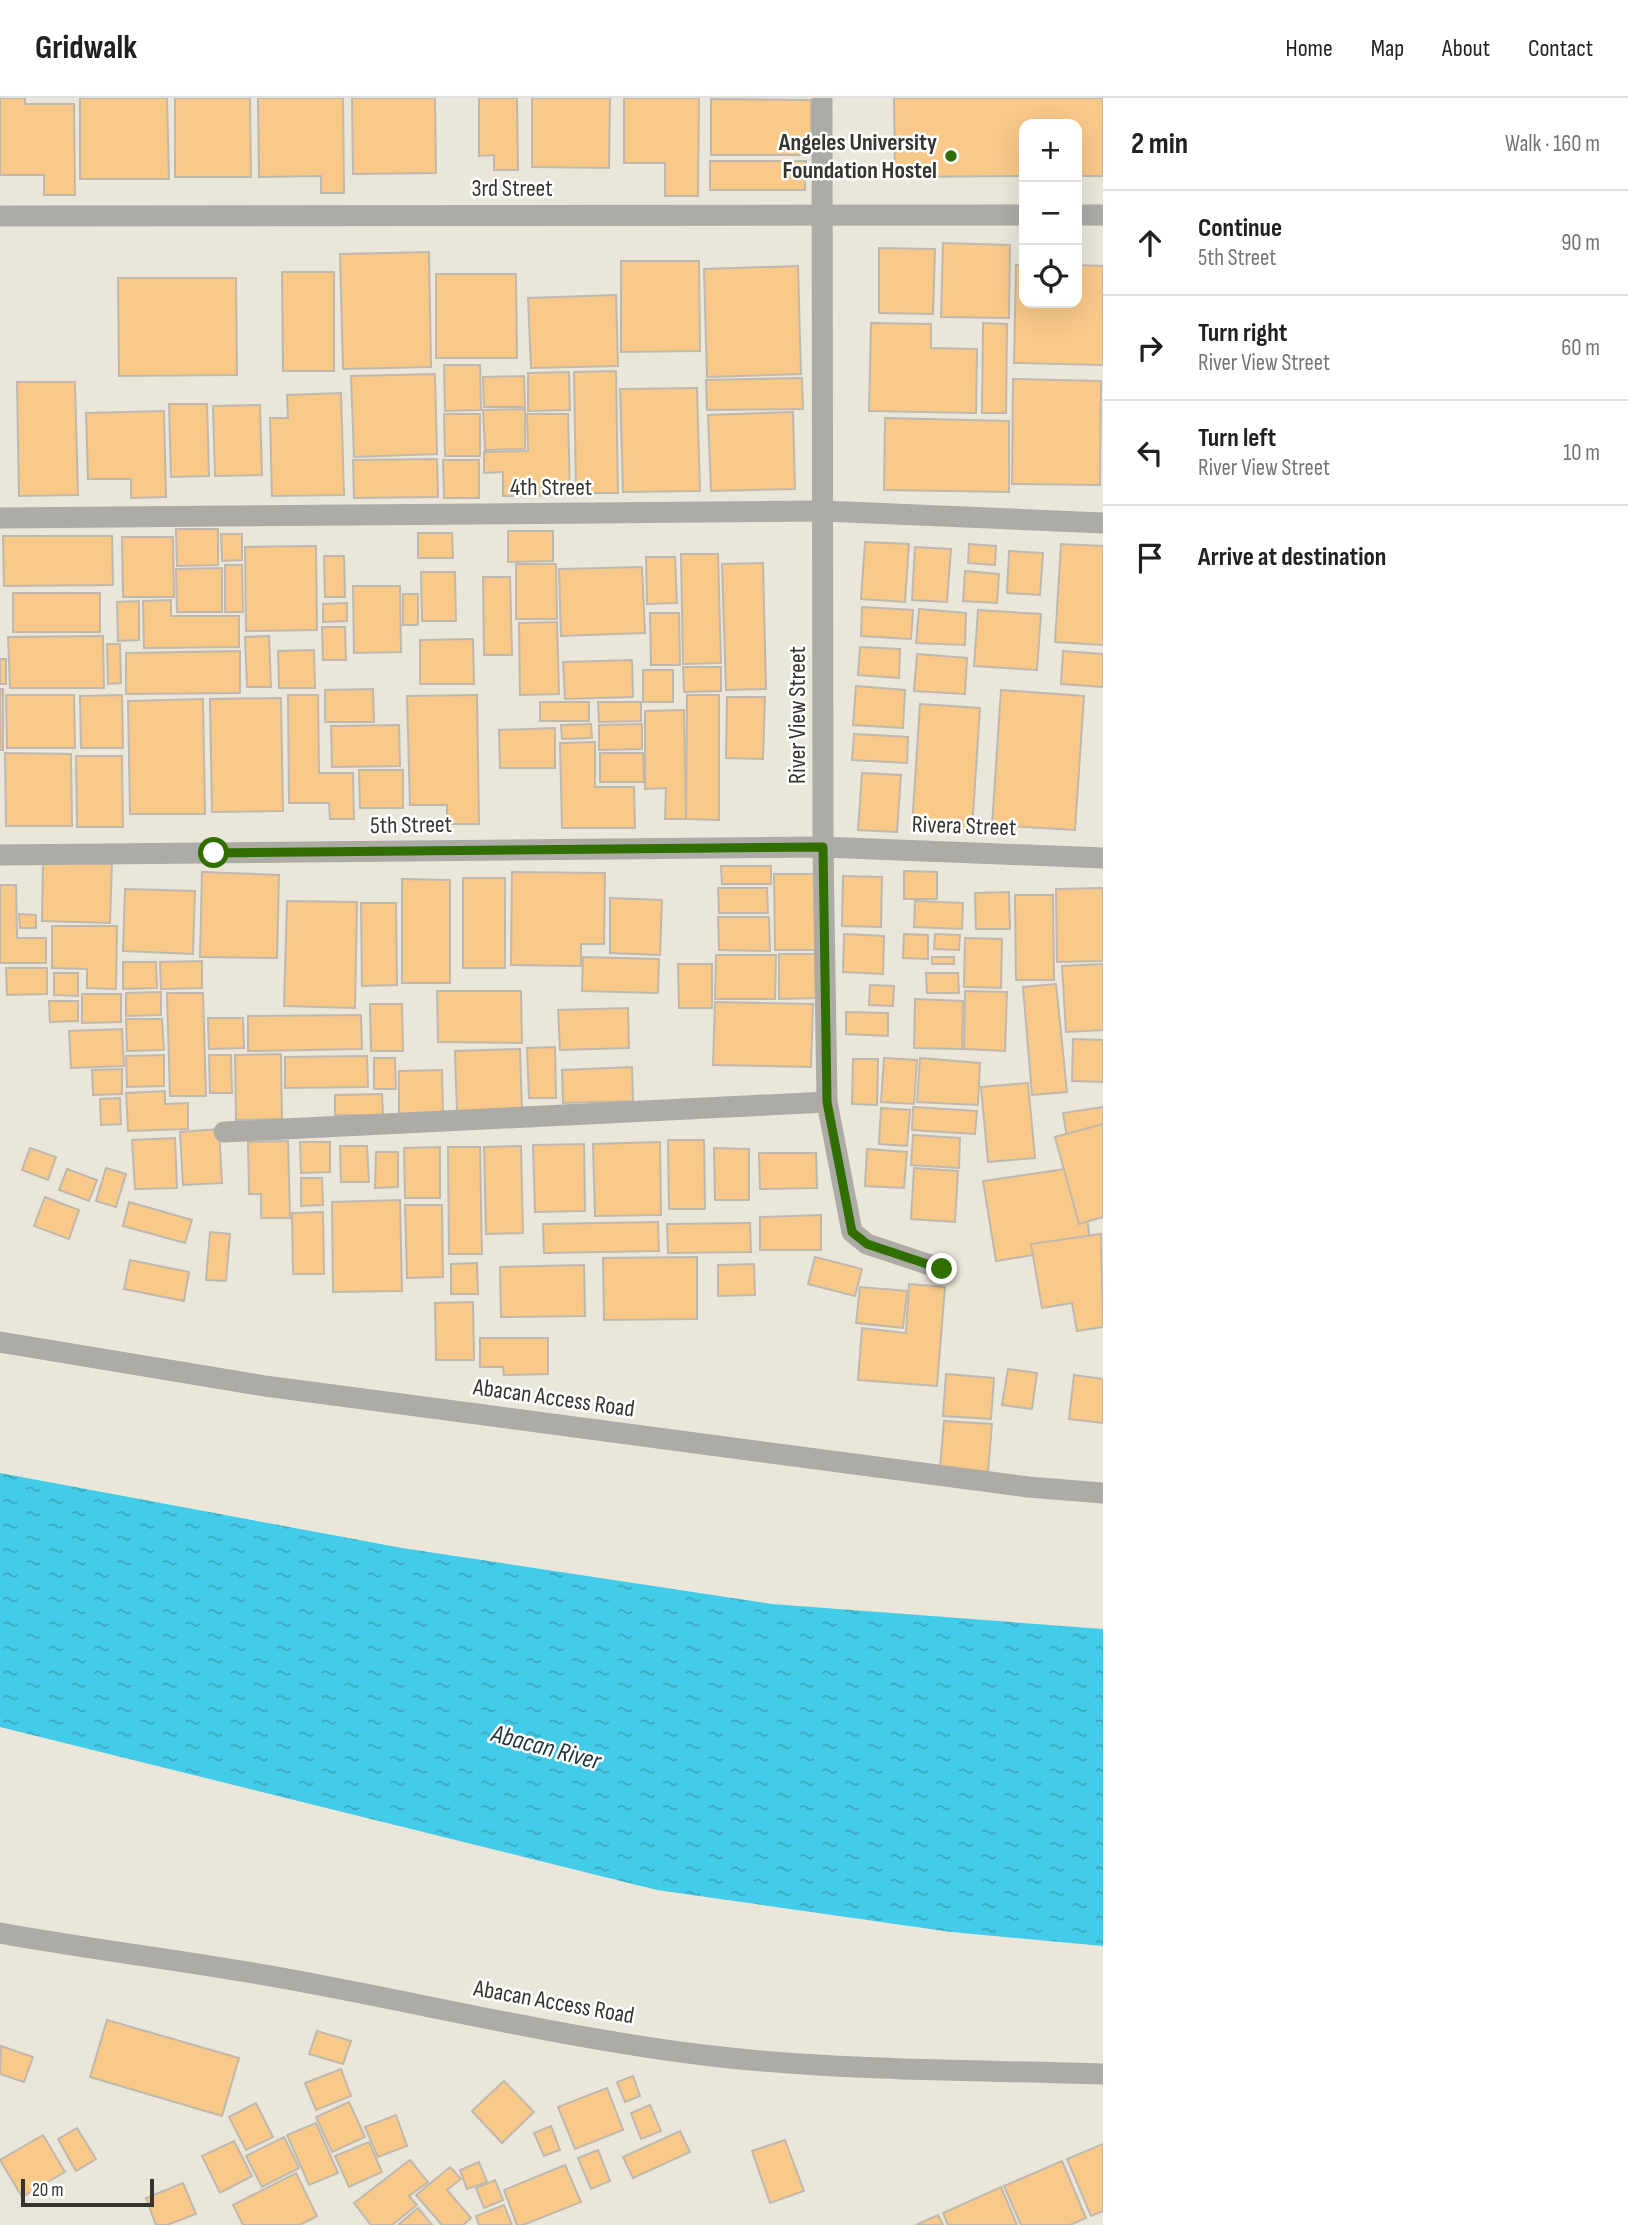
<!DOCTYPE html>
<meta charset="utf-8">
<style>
:root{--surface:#fff;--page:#f6f6f6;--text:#202124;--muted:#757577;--line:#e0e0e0}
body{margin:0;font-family:"Sofia Sans Condensed",sans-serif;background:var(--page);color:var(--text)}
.controls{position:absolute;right:21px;top:21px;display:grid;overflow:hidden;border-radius:14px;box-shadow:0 7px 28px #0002}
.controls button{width:63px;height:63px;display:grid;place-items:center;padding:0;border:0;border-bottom:2px solid var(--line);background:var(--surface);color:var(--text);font:35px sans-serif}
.scale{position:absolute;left:21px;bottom:18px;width:133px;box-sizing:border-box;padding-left:7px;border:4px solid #36342f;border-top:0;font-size:19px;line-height:24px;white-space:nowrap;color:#36342f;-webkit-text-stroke:5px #fff;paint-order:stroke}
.stop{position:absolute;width:21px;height:21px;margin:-16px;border:5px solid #306e00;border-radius:50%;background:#fff}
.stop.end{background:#306e00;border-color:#fff;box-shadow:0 2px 7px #0008}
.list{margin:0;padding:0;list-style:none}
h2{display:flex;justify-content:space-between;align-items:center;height:91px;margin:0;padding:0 28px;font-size:30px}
h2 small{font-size:23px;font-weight:400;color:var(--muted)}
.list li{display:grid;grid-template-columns:46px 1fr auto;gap:21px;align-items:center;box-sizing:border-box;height:105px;padding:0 28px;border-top:2px solid var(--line)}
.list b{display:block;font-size:26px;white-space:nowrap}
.list p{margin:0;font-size:23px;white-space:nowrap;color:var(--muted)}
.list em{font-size:23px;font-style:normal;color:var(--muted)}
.icon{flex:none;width:38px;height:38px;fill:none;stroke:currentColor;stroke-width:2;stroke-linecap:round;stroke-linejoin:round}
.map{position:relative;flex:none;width:1103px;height:2127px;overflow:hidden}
header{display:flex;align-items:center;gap:42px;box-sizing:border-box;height:98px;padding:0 35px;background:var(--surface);border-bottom:2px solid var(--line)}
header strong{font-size:33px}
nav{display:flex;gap:38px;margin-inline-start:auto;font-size:24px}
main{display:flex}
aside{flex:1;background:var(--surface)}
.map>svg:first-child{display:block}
</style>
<header>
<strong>Gridwalk</strong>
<nav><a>Home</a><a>Map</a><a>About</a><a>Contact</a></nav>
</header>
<main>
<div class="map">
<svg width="1103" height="2127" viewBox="0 0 1103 2127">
<defs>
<pattern id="water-ripples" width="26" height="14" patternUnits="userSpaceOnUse" patternTransform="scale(1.75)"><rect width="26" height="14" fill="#43cce9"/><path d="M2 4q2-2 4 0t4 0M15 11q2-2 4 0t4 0" fill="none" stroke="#39a6bd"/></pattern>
</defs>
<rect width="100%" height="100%" fill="#eae7da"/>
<path fill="url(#water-ripples)" d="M0,1375L402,1450L772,1506L1103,1531V1848L951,1834L657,1792L0,1629Z"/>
<g fill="#f8c989" stroke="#c1b8ad" stroke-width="2">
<path d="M0,0H25V6H74L75,97H44V77H0Z"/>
<path d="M80,0H167L169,81H80Z"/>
<path d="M175,0H250L251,79H175Z"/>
<path d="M258,0H343L344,95H321V78L259,79Z"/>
<path d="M352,0H435L436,75L353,76Z"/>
<path d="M479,0H517L518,72H494V57L479,58Z"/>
<path d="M532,0H610L609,70L532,69Z"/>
<path d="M624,0H699L698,98H665V65H624Z"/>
<path d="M894,0H1103V78H1077V26H1024V78L895,79Z"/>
<path d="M711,1L811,2V57H711Z"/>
<path d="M710,63H806L805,92H710Z"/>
<path d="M943,145L1010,147L1009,220L941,219Z"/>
<path d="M879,150L935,151L933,216L879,215Z"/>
<path d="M429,154L431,269L343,271L340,156Z"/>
<path d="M621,163H699L700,253L621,254Z"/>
<path d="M1016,167H1024V205H1077V167L1103,168V267L1014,265Z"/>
<path d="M798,168L801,276L707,279L704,171Z"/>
<path d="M282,174H334V273H283Z"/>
<path d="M436,176H516L517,260H436Z"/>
<path d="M118,180H236L237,277L119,278Z"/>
<path d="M616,197L618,268L531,270L528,200Z"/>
<path d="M871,225L931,226V250L977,251L976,315L869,313Z"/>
<path d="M983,225L1007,226L1006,315H982Z"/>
<path d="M444,267H480L481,312L445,313Z"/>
<path d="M616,273L618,395H576L574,274Z"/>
<path d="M569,274L570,312L528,313V275Z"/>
<path d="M435,276L437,356L354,359L351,278Z"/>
<path d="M524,278L525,309H484L483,279Z"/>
<path d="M802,280L803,311L707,312L706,282Z"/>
<path d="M1013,281L1101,283L1100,387L1012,386Z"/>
<path d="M17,284H75L78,397L19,398Z"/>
<path d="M697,290L700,393L623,394L620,291Z"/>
<path d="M341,295L344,397L272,398L270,320H288L287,297Z"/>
<path d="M169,306H207L209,378L171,379Z"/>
<path d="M260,307L262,377L215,378L213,308Z"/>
<path d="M525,311V351L485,352L483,312Z"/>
<path d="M164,313L166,399L131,400V381H88L86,315Z"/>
<path d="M793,314L795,391L711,393L708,317Z"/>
<path d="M444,316H480V358H445Z"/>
<path d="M527,316H568L570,397L503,398V374L484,375V354L528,353Z"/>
<path d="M885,320L1009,323V394L884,392Z"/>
<path d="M437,361L438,399L354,400L353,362Z"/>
<path d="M443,362H479V400H444Z"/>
<path d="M176,431H218V467L177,468Z"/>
<path d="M508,433H553V463L508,464Z"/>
<path d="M418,435H452L453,460H418Z"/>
<path d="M221,436H242V462L222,463Z"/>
<path d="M3,438H112L113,487L4,488Z"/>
<path d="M122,439H173L174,499H123Z"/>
<path d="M865,444L909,446L905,504L861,501Z"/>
<path d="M969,446L996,448L995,467L968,465Z"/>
<path d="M1061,446L1103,448V547L1055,544Z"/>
<path d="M316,448L317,532L246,533L245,449Z"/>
<path d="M915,449L951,451L947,504L912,502Z"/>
<path d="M1009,453L1043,455L1040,497L1007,495Z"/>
<path d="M681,456H718L721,565L683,566Z"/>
<path d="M324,458H344L345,499H325Z"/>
<path d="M646,459H675L677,505L647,506Z"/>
<path d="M763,465L766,591L726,592L722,466Z"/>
<path d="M516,466H556L557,521H516Z"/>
<path d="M225,467H242L243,514H225Z"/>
<path d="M642,469L645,535L561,538L559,471Z"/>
<path d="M222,470V514H177L176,471Z"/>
<path d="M965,473L999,476L997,505L963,503Z"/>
<path d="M421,474H455L456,523H422Z"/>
<path d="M483,479H510L512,557H484Z"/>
<path d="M353,488H400L401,554L354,555Z"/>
<rect x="13" y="495" width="87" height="39"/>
<rect x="403" y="496" width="15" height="31"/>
<path d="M171,502V518H239V549L144,550L143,503Z"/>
<path d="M139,503V542L118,543L117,504Z"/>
<path d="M347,505V523L323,524V506Z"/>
<path d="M862,509L913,512L911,541L861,538Z"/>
<path d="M919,511L966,515L965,547L916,545Z"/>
<path d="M978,512L1041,516L1037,572L974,568Z"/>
<path d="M650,515H679L680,567H651Z"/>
<path d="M557,524L559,596L520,597L519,525Z"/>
<path d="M322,529H345L346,562H323Z"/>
<path d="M103,538L104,590H10L8,539Z"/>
<path d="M269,538L271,589H247L245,539Z"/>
<path d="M473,541L474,586H420V542Z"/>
<path d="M107,546H120L121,585L108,586Z"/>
<path d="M860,549L900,551L899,580L858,577Z"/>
<path d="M314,552L315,590H279L278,553Z"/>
<path d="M240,553V595L126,596V555Z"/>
<path d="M1063,553L1103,556V589L1061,586Z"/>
<path d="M917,556L967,560L965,596L914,593Z"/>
<rect x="0" y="561" width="6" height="25"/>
<path d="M632,562L633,599L565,601L563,564Z"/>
<path d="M683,569H721V593L684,594Z"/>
<rect x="643" y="572" width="30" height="32"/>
<path d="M856,588L905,592L903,630L853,627Z"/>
<rect x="0" y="591" width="3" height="61"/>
<path d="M373,591L374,624H325V592Z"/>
<path d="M1001,592L1084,598L1075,732L992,727Z"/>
<path d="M6,597H74L75,650H7Z"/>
<path d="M122,597L123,650H81L80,598Z"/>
<path d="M288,597H318L319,675H353L354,721H330L329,705H289Z"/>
<path d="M477,597L479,726H447V707H410L407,598Z"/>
<path d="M687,597H719V722L686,721Z"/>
<path d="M727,599H765L763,661L726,660Z"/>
<path d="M281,600L283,713L212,714L210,601Z"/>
<path d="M203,601L205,716H130L128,603Z"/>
<rect x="540" y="604" width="49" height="19"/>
<path d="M598,604H641V623L599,624Z"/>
<path d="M920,606L980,610L972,732L912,728Z"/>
<path d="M684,612L686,721H665L666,690L645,691V613Z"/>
<path d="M591,626L592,640L562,641L561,627Z"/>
<path d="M642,626V651L599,652V627Z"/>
<path d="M399,627L400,668L332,669L331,628Z"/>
<path d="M555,630V670H500L499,632Z"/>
<path d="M854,636L908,639L907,665L852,662Z"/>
<path d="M595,644V689H634L635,730H562L560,645Z"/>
<path d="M5,655L71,656L72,728H6Z"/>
<path d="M600,655H643L644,684H600Z"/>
<path d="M76,658H122L123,729H77Z"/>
<path d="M359,672H403V710H360Z"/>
<path d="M862,675L901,677L897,734L858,732Z"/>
<path d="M43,764L112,766L110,825L42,823Z"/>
<path d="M721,768H771V786H722Z"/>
<path d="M904,773L937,774V801H904Z"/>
<path d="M202,774L279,777L277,860L200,859Z"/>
<path d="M512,774L605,775L604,846H581V868L511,867Z"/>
<path d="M774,776H816V852H775Z"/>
<path d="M843,778L882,779L881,829L842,828Z"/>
<rect x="463" y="780" width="42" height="90"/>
<path d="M402,781L450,782V885H402Z"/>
<path d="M0,787H16L17,840H46V865H0Z"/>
<path d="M718,790H767L768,815H719Z"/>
<path d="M1103,790V863L1057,864L1056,791Z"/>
<path d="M125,791L195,793L193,856L123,853Z"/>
<path d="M1009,794L1010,831H976L975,795Z"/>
<path d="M1015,797H1053L1054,882H1016Z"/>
<path d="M610,800L662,802L660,857L610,855Z"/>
<path d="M287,803L357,804L355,910L284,908Z"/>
<path d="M915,803L963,805L962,831L914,829Z"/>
<path d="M361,805H396L397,887L362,888Z"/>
<path d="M19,816L36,817V830H20Z"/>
<path d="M718,819H769L770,853L719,852Z"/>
<path d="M52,828H117L116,891L87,890V871L52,870Z"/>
<path d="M844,836L884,838L883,876L843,874Z"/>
<path d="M904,836L928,837V861L903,860Z"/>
<path d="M935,836L960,837L959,852L934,851Z"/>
<path d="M965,840L1002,841L1001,890L964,889Z"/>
<path d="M779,856H815L816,900L779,901Z"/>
<path d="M716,857H776L775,901H715Z"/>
<path d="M583,859L659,861L658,895L582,893Z"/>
<rect x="932" y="859" width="22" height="7"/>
<path d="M202,863V890L161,891L160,864Z"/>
<path d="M123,864H156L157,890L123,891Z"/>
<path d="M678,866H712V910H679Z"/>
<path d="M1103,866V932L1066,934L1062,868Z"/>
<path d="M6,870H47V896L7,897Z"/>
<path d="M54,875H78V898L54,897Z"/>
<path d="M926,875H958L959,895H927Z"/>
<path d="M1056,886L1067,994L1032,997L1023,889Z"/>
<path d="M870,887L894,888L893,908L869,907Z"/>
<path d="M437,893H521L522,945L438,944Z"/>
<path d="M965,893L1007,894L1005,953L964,951Z"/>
<path d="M161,894V917L126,918V895Z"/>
<path d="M167,895H203L206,998H170Z"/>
<path d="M82,896H121V924L82,925Z"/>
<path d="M915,901L963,903L962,951L914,950Z"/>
<path d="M49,903H78V923L50,924Z"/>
<path d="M715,904L813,906L811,969L713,967Z"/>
<path d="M370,906H402L403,953H371Z"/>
<path d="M628,910L629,950L560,952L558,912Z"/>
<path d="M846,914L888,915V938L846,936Z"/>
<path d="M361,917L362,951L248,953V918Z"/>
<path d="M208,920H243L244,950L209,951Z"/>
<path d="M126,921H162L164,952L127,953Z"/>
<path d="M122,931L124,968L71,970L69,933Z"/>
<path d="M1073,941L1103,942V984L1072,983Z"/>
<path d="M555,949L556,1000H529L527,950Z"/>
<path d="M520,951L522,1014L457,1015L455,953Z"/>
<path d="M281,956L282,1021L236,1022L235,957Z"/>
<path d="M164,957V988L127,989L126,958Z"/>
<path d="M209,957H231L232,995H210Z"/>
<path d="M367,958L368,989L285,990V959Z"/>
<path d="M374,960H395L396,991H374Z"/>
<path d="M884,960L917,962L914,1006L881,1004Z"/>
<path d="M920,960L980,965L978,1007L917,1004Z"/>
<path d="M853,961H878L877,1007L852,1006Z"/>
<path d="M632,969L633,1003L563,1005L562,972Z"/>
<path d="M122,971V996L93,997L92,972Z"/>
<path d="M442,972L443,1015L399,1016V973Z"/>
<path d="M1028,985L1035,1060L988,1064L981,989Z"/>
<path d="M165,993V1006L188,1005V1031L128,1033L126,995Z"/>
<path d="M382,996L383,1017H335V997Z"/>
<path d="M120,1000L121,1026L101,1027L100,1001Z"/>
<path d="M913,1009L977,1013L975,1036L912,1032Z"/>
<path d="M1103,1009V1119L1087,1121L1091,1148L996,1163L983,1083L1072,1070L1063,1015Z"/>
<path d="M881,1010L910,1012L907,1048L879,1046Z"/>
<path d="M1103,1026V1119L1079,1126L1055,1039Z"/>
<path d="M219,1031L222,1085L183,1087L180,1034Z"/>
<path d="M913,1037L960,1040L959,1070L911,1067Z"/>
<path d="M175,1040L177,1090L135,1091L132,1042Z"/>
<path d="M668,1042H704L705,1111H669Z"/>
<path d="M288,1043L290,1120H261V1096H249L248,1044Z"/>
<path d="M300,1044H330V1074L301,1075Z"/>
<path d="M660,1044L661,1117L595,1118L593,1046Z"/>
<path d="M584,1046L585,1113L535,1114L533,1047Z"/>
<path d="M340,1048H367L369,1084H341Z"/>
<path d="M521,1048L523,1135L486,1136L484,1049Z"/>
<path d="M440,1049V1100H405L404,1050Z"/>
<path d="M448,1049H480L482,1156H449Z"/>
<path d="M30,1050L56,1059L48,1082L22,1072Z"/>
<path d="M714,1050L749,1051V1102H715Z"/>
<path d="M867,1051L907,1054L904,1090L865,1088Z"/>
<path d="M376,1054H398V1089L375,1090Z"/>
<path d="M759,1055H816L817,1090L760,1091Z"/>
<path d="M106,1070L126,1076L116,1109L96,1103Z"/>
<path d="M914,1070L958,1073L955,1124L911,1121Z"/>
<path d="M67,1071L97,1082L89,1103L59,1092Z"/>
<path d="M301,1080H322L323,1107L301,1108Z"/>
<path d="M45,1099L79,1112L69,1141L34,1128Z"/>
<path d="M400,1102L402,1193L333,1194L332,1104Z"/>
<path d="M129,1104L192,1122L185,1145L123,1128Z"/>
<path d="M405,1107H442L443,1179L407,1180Z"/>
<path d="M323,1114L324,1176H293L292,1115Z"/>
<path d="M821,1117V1152H760V1119Z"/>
<path d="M658,1124L659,1153L544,1155L543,1126Z"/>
<path d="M750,1125L751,1154L668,1155L667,1126Z"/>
<path d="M210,1134L230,1136L226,1183L206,1182Z"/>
<path d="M1101,1136L1103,1229L1077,1233L1072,1205L1042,1210L1031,1146Z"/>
<path d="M697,1159V1221L604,1222L603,1160Z"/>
<path d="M815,1159L862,1171L855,1198L808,1186Z"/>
<path d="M130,1162L189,1174L184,1203L124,1191Z"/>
<path d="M477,1165L478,1196H451V1166Z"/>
<path d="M754,1166L755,1197L718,1198V1167Z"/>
<path d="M584,1167L585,1218L501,1219L500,1169Z"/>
<path d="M909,1186L945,1189L937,1288L858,1282L862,1230L906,1235Z"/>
<path d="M860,1189L907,1193L903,1230L856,1225Z"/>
<path d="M473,1204L474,1262H436L435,1205Z"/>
<path d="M480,1240H548V1276L504,1277L503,1269H480Z"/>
<path d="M1008,1271L1037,1275L1032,1311L1002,1307Z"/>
<path d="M946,1276L994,1280L991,1321L943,1318Z"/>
<path d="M1074,1277L1103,1281V1325L1069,1321Z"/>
<path d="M944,1323L992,1326L988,1374L940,1369Z"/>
<path d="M107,1922L239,1960L222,2018L90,1979Z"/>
<path d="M317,1933L351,1943L343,1966L309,1956Z"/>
<path d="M1,1948L33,1959L24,1984L0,1976Z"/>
<path d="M341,1971L351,1998L316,2012L305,1985Z"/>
<path d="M633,1978L640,1998L625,2004L617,1984Z"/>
<path d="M504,1983L534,2014L502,2045L472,2013Z"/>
<path d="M607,1990L623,2032L575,2051L558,2009Z"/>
<path d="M349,2004L365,2039L332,2054L316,2019Z"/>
<path d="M256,2005L273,2039L246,2052L229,2019Z"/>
<path d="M650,2007L661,2033L641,2041L631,2015Z"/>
<path d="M396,2017L407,2048L378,2059L365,2029Z"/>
<path d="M316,2025L338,2075L309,2087L287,2037Z"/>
<path d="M551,2028L560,2052L544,2058L534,2035Z"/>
<path d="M77,2030L96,2061L76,2073L58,2041Z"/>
<path d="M680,2033L690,2054L633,2080L623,2059Z"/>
<path d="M43,2037L65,2074L22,2099L0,2062Z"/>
<path d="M284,2039L299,2070L262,2089L246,2058Z"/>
<path d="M785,2042L804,2093L770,2105L752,2053Z"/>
<path d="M234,2043L252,2078L220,2095L202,2058Z"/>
<path d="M369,2044L382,2074L349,2089L335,2058Z"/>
<path d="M1103,2046V2113L1091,2118L1067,2061Z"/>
<path d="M598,2052L610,2083L591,2091L578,2060Z"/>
<path d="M410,2062L428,2084L409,2098L417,2107L392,2127H371L354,2105Z"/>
<path d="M1062,2063L1086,2120L1070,2127H1021L1004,2088Z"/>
<path d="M479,2064L487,2084L467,2091L460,2072Z"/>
<path d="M565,2067L581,2104L523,2127H517L504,2092Z"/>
<path d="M450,2069L461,2081L447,2092L471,2120L463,2127H442L416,2097Z"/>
<path d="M296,2075L317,2118L300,2127H243L233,2107Z"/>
<path d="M495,2082L503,2102L484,2110L476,2090Z"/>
<path d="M183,2085L196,2116L167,2127H156L146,2100Z"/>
<path d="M1001,2089L1017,2127H948L943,2115Z"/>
<path d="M504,2107L512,2127H479L476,2118Z"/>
<path d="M418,2110L432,2127H398Z"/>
<path d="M938,2117L943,2127H916Z"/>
</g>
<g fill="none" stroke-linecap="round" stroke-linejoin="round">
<g stroke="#acaba5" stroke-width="21">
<path d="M822,0L823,749L827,1004L852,1134L867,1146L942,1171"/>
<path d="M1077,117H1103"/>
<path d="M0,118L1024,117"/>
<path d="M0,420L823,413L1103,425"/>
<path d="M0,757L823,749L1103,760"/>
<path d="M224,1034L827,1004"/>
<path d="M0,1244L265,1288L1028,1389L1103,1395"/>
<path d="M0,1835C99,1853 200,1864 298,1883C434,1908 574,1942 712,1958C841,1973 973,1972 1103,1976"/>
</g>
</g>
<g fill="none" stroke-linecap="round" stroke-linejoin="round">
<path stroke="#306e00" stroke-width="9" d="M214,755L823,749L827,1004L852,1134L867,1146L942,1171"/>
</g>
<circle fill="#306e00" stroke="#fff" stroke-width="2.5" cx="951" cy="58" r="7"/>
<g text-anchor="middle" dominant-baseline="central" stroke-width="5" stroke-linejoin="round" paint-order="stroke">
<g font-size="24" font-weight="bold" fill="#36342f" stroke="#fff" text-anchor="end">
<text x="937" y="44">Angeles University<tspan x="937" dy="28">Foundation Hostel</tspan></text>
</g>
<g font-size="24" fill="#36342f" stroke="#fff">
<text x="512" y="90">3rd Street</text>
<text x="551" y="389">4th Street</text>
<text transform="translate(797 617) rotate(-90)">River View Street</text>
<text transform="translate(411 727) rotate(-1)">5th Street</text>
<text transform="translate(964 728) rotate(2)">Rivera Street</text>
<text transform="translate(554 1300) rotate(8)">Abacan Access Road</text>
<text transform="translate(554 1904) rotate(10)">Abacan Access Road</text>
</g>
<g font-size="26" font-style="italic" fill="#1e353a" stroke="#fff">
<text transform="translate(546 1650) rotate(15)">Abacan River</text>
</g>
</g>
</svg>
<div class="controls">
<button>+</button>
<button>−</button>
<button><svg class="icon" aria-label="locate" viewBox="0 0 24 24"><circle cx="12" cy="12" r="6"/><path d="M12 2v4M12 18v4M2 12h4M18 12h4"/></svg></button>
</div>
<div class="scale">20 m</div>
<div class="stop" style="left:214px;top:755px"></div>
<div class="stop end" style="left:942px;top:1171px"></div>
</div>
<aside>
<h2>2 min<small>Walk · 160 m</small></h2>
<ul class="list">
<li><svg class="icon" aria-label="ahead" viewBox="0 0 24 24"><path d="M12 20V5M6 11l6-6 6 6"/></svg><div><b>Continue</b><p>5th Street</p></div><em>90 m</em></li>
<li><svg class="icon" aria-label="right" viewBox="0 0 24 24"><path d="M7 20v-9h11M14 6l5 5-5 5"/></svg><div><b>Turn right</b><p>River View Street</p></div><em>60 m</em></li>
<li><svg class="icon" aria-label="left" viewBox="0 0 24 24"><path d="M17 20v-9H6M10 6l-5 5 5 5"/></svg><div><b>Turn left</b><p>River View Street</p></div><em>10 m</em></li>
<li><svg class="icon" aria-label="arrive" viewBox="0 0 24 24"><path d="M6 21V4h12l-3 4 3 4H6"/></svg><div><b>Arrive at destination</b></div></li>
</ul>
</aside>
</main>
